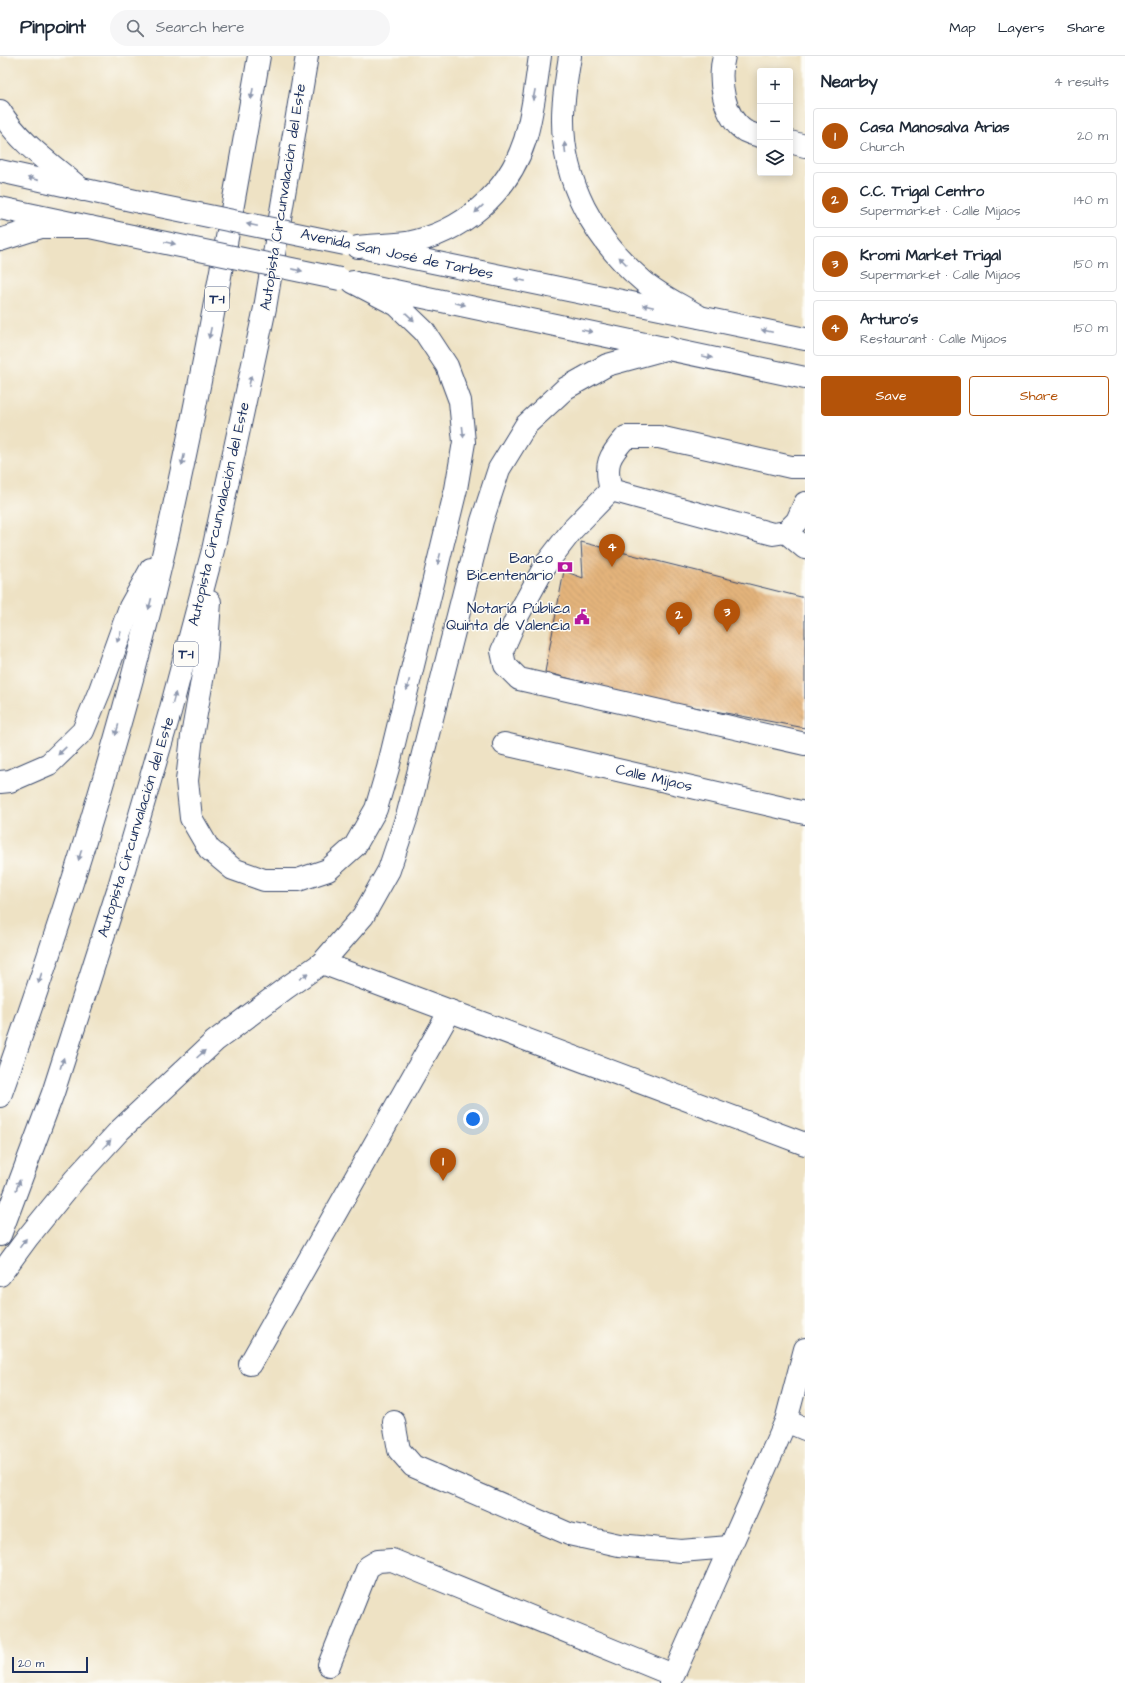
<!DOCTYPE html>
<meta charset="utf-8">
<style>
:root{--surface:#fff;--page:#f6f6f7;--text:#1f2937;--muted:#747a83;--line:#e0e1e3;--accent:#b45309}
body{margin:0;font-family:"Architects Daughter",sans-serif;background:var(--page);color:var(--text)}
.controls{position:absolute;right:12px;top:12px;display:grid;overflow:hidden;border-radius:4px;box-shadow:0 2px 10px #0003}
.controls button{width:36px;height:36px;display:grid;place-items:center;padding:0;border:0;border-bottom:1px solid var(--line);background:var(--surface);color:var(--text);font:20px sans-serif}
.scale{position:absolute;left:12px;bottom:10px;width:76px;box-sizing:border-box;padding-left:4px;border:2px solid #1b2f5e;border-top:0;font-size:11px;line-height:14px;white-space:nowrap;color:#1b2f5e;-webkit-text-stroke:3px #fdfcf7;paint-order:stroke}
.you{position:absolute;left:473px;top:1063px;width:14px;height:14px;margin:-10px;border:3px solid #fff;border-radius:50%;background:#1a73e8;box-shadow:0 0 0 6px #1a73e833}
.badge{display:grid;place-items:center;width:26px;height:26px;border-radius:50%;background:var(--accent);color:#fff;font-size:13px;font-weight:700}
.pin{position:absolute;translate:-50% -33px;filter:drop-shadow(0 1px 2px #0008)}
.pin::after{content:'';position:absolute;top:21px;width:14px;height:12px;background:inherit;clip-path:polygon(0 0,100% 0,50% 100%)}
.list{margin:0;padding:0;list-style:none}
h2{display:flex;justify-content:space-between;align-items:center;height:52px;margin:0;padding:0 16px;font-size:17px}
h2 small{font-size:13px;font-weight:400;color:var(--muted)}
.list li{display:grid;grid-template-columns:26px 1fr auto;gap:12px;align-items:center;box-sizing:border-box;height:56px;margin:0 8px 8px;padding:0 8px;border:1px solid var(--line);border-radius:4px}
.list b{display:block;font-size:15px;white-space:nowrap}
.list p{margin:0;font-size:13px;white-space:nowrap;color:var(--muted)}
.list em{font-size:13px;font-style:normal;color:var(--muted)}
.actions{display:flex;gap:8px;padding:12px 16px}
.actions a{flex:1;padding:9px 0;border:1px solid var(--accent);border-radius:4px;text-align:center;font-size:14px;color:var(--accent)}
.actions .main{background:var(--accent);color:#fff}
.icon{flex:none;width:22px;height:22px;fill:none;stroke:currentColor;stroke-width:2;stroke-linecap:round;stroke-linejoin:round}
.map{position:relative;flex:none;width:805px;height:1627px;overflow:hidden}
header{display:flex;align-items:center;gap:24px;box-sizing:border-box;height:56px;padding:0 20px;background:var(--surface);border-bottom:1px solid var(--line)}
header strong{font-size:19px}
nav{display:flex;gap:22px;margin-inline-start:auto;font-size:14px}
.search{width:280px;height:36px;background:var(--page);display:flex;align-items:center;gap:10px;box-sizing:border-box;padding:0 14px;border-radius:22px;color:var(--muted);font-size:15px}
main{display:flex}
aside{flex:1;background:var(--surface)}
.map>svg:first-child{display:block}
</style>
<header>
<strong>Pinpoint</strong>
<div class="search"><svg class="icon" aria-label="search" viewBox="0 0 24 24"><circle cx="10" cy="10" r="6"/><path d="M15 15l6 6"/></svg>Search here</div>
<nav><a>Map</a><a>Layers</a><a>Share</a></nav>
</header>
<main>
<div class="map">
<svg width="805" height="1627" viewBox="0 0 805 1627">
<defs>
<pattern id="building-back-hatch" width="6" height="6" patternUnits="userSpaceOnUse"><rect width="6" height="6" fill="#e4b47c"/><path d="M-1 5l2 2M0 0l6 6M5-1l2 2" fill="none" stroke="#c39b6e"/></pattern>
</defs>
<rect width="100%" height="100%" fill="#fdfcf7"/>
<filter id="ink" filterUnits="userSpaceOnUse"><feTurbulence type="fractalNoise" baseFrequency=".025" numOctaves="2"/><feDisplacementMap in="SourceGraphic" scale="8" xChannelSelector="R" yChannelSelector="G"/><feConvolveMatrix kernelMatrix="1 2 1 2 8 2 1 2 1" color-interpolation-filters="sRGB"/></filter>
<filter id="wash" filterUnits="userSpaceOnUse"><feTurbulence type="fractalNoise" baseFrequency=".012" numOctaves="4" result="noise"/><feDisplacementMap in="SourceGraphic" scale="16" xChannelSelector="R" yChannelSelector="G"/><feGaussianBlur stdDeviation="0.9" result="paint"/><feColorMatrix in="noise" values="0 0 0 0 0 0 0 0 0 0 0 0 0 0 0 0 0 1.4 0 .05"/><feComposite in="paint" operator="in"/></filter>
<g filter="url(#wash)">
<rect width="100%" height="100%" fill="#eee2c4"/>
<g id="blocks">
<path fill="url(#building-back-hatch)" d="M581,486L805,542V672L630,639L545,616L564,515L583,522Z"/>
</g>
</g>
<g filter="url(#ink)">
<use href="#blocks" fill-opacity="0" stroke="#3b4a6d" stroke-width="1"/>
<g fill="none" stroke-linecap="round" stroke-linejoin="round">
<g stroke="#3b4a6d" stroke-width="24">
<g id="minor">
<path d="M724,0C718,23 723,61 745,75C749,77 755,79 760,80"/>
<path d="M790,86L805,90"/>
<path d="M0,115L140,146"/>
<path d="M0,152L132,180"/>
<path d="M370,193L805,283"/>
<path d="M362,228L805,322"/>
<path d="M805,411H791L659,381H626C609,400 604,408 611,434L773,478L786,476L797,465L805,447"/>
<path d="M611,434L573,473L546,508L517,561L502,595L505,609L519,623L805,688"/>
<path d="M786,476L805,492"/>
<path d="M504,688L805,757"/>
<path d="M322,907L805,1088"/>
<path d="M250,1308L450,955"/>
<path d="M786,1365L805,1373"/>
<path d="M394,1366L399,1394L413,1410L569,1478L619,1489L681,1495L729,1491"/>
<path d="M329,1609L368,1511L378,1505L392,1504L673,1619"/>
<path d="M670,1627L786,1365L805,1293"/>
</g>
</g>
<g stroke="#3b4a6d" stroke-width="24">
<g id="highway">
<path d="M570,0C567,20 563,41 563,61C562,126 594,183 643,225C659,239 681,249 700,261"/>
<path d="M0,55C19,87 54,110 82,134"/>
<path d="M0,184L41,171H90"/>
<path d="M358,191C374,189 391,189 407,187C462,177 508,137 525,84C533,57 536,28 540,0"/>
<path d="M210,546L206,602L192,680L187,725L191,762L209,793L233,813L264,824H298L328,814L355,790L376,753L388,712L456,433L464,386L460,345L447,310L424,275L397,249L353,226"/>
<path d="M0,726L10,725L49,708L83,675L100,634L130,551L151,513"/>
<path d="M0,1040C65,858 124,671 167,482C203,322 231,162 259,0"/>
<path d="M0,1179L53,1037L118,834L170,656L213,494L265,252L307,0"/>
<path d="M0,1219L28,1181L75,1123L120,1074L215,985L286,932L322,907L363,860L389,814L408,757L482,465L499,413L526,369L566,332L607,309L669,292"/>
</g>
</g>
<use href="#minor" stroke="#fff" stroke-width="22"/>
<use href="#highway" stroke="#fff" stroke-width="22"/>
<g stroke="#3b4a6d" stroke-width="24" stroke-linecap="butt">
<g id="minor-bridge">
<path d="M140,146L345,188"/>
<path d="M132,180L340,223"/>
</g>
</g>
<use href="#minor-bridge" stroke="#fff" stroke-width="22"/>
</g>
<defs><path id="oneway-solid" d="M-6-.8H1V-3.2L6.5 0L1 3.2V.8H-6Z"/></defs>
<g fill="#8d97ae">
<use href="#oneway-solid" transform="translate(252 38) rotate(100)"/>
<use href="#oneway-solid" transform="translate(534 39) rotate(101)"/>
<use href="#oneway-solid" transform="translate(565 92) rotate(-95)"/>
<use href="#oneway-solid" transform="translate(33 123) rotate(-167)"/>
<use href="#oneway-solid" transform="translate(479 153) rotate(137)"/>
<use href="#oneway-solid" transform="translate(252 169) rotate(-168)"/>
<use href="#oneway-solid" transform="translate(170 187) rotate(12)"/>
<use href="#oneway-solid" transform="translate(623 205) rotate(-135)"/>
<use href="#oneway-solid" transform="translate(297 214) rotate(12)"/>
<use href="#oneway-solid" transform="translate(520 224) rotate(-168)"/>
<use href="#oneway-solid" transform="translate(460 248) rotate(12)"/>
<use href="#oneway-solid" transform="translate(648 250) rotate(-168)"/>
<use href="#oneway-solid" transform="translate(410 261) rotate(43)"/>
<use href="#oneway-solid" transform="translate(587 275) rotate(12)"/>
<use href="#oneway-solid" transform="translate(767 275) rotate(-168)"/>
<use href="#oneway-solid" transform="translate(210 277) rotate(102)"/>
<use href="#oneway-solid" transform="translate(707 301) rotate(12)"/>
<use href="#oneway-solid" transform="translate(250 325) rotate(-78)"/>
<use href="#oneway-solid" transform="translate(463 376) rotate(84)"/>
<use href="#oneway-solid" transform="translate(183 404) rotate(102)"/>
<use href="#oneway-solid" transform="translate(439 503) rotate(104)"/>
<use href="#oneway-solid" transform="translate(150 548) rotate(104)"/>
<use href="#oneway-solid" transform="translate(119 581) rotate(110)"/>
<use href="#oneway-solid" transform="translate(408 629) rotate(104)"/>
<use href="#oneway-solid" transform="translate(174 642) rotate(-75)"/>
<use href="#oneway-solid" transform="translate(117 674) rotate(106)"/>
<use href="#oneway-solid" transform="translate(62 695) rotate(136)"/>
<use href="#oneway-solid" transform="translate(80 799) rotate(106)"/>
<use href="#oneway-solid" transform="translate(304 920) rotate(-34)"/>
<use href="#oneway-solid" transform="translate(40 922) rotate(108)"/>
<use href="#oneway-solid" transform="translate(201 998) rotate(-42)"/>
<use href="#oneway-solid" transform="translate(62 1007) rotate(-72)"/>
<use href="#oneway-solid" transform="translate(107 1088) rotate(-47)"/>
<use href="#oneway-solid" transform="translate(18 1129) rotate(-70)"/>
<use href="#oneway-solid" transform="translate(23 1187) rotate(-54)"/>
</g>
</g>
<defs>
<g id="bank-bare" transform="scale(1.2)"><path d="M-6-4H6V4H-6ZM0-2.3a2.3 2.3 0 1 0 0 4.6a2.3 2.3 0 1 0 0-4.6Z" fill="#b5179e" stroke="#fdfcf7" stroke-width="2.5" paint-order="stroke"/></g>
<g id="civic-bare" transform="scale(1.2)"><path d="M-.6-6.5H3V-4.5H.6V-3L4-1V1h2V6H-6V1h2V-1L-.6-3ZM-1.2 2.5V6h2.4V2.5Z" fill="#b5179e" stroke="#fdfcf7" stroke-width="2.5" paint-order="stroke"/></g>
</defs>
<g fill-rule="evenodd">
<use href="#bank-bare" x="565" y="511"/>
<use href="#civic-bare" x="582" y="561"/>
</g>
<g text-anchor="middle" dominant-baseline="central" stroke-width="3" stroke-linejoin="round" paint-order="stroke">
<g fill="#fdfcf7" stroke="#5f6c8c" stroke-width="1">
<rect x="205" y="231" width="24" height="24" rx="3"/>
<rect x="174" y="586" width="24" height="24" rx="3"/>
</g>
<g font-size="14" font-weight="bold" fill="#1b2f5e">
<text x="217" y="243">T-1</text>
<text x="186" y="598">T-1</text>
</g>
<g font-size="15" fill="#1b2f5e" stroke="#fdfcf7">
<text transform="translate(283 141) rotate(-81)">Autopista Circunvalación del Este</text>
<text transform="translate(397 198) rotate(12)">Avenida San José de Tarbes</text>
<text transform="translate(219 458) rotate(-77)">Autopista Circunvalación del Este</text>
<text transform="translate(654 722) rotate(13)">Calle Mijaos</text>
<text transform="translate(136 771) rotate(-73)">Autopista Circunvalación del Este</text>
</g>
<g font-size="15" fill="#1b2f5e" stroke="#fdfcf7" text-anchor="end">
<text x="553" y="502">Banco<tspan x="553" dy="17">Bicentenario</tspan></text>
<text x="570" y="552">Notaría Pública<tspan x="570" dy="17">Quinta de Valencia</tspan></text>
</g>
</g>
</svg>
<div class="controls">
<button>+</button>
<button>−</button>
<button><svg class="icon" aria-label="layers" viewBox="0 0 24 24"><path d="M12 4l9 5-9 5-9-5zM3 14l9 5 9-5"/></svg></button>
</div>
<div class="scale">20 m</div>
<div class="you"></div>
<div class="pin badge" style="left:443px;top:1125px">1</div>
<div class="pin badge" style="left:679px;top:579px">2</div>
<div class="pin badge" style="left:727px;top:576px">3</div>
<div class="pin badge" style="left:612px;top:511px">4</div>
</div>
<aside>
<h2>Nearby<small>4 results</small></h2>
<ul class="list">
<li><span class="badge">1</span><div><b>Casa Manosalva Arias</b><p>Church</p></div><em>20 m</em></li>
<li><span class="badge">2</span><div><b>C.C. Trigal Centro</b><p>Supermarket · Calle Mijaos</p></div><em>140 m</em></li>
<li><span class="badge">3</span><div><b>Kromi Market Trigal</b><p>Supermarket · Calle Mijaos</p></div><em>150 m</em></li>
<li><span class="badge">4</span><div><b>Arturo's</b><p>Restaurant · Calle Mijaos</p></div><em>150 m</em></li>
</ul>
<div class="actions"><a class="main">Save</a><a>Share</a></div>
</aside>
</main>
